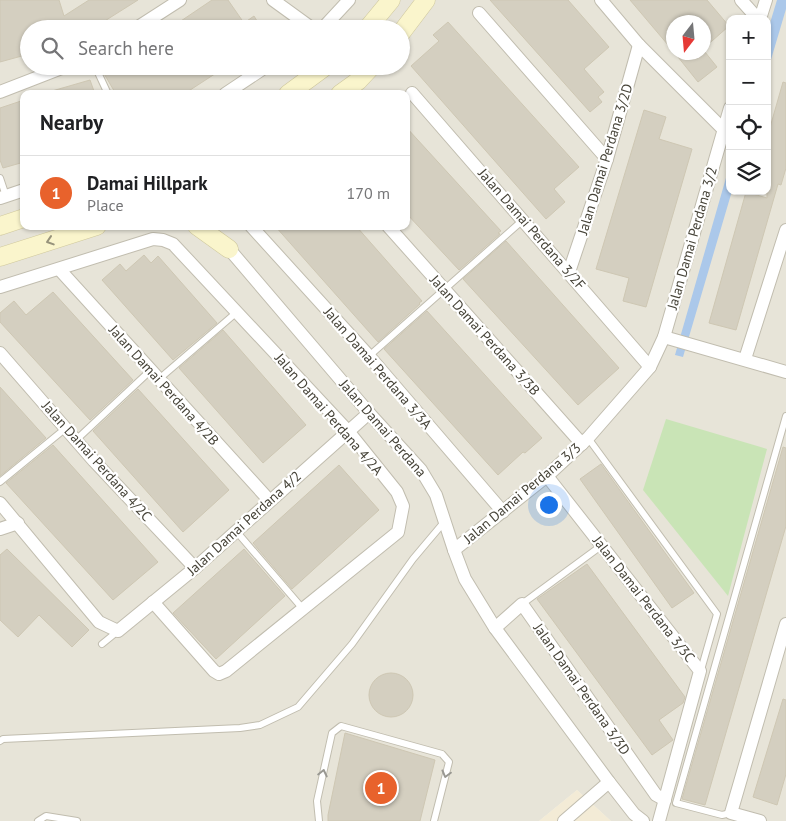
<!DOCTYPE html>
<meta charset="utf-8">
<style>
:root{--surface:#fff;--page:#f6f6f6;--text:#202124;--muted:#757577;--line:#e0e0e0;--accent:#e8622c}
body{margin:0;font-family:"PT Sans",sans-serif;background:var(--page);color:var(--text)}
.controls{position:absolute;right:15px;top:15px;display:grid;overflow:hidden;border-radius:10px;box-shadow:0 1px 4px #0004}
.controls button{width:45px;height:45px;display:grid;place-items:center;padding:0;border:0;border-bottom:1px solid var(--line);background:var(--surface);color:var(--text);font:25px sans-serif}
.compass{position:absolute;left:666px;top:15px;width:45px;height:45px;border-radius:50%;background:var(--surface);box-shadow:0 1px 4px #0004;rotate:196deg}
.you{position:absolute;left:548px;top:504px;width:18px;height:18px;margin:-12px;border:4px solid #fff;border-radius:50%;background:#1a73e8;box-shadow:0 0 0 8px #1a73e833}
.badge{display:grid;place-items:center;width:32px;height:32px;border-radius:50%;background:var(--accent);color:#fff;font-size:16px;font-weight:700}
.pin{position:absolute;translate:-50% -50%;border:2px solid #fff;box-shadow:0 1px 5px #0006}
.list{margin:0;padding:0;list-style:none}
h2{display:flex;justify-content:space-between;align-items:center;height:65px;margin:0;padding:0 20px;font-size:21px}
h2 small{font-size:16px;font-weight:400;color:var(--muted)}
.list li{display:grid;grid-template-columns:32px 1fr auto;gap:15px;align-items:center;box-sizing:border-box;height:75px;padding:0 20px;border-top:1px solid var(--line)}
.list b{display:block;font-size:19px;white-space:nowrap}
.list p{margin:0;font-size:16px;white-space:nowrap;color:var(--muted)}
.list em{font-size:16px;font-style:normal;color:var(--muted)}
.icon{flex:none;width:28px;height:28px;fill:none;stroke:currentColor;stroke-width:2;stroke-linecap:round;stroke-linejoin:round}
.map{position:relative;flex:none;width:786px;height:821px;overflow:hidden}
.search{position:absolute;background:var(--surface);box-shadow:0 1px 4px #0004;left:20px;top:20px;width:390px;height:55px;display:flex;align-items:center;gap:12px;box-sizing:border-box;padding:0 18px;border-radius:28px;color:var(--muted);font-size:19px}
.panel{position:absolute;background:var(--surface);box-shadow:0 1px 4px #0004;left:20px;top:90px;width:390px;height:140px;border-radius:10px}
.map>svg:first-child{display:block}
</style>
<div class="map">
<svg width="786" height="821" viewBox="0 0 786 821">
<rect width="100%" height="100%" fill="#f3f2e9"/>
<path fill="#e7e4d8" fill-rule="evenodd" d="M0,0H786V821H611L577,790L539,821H0ZM730,19H767V191H730ZM674,22H704V52H674ZM29,29H401V66H29ZM24,94H406V226H24Z"/>
<path fill="#f3ebd6" d="M577,790L611,821H539Z"/>
<path fill="#c9e4b6" d="M666,419L767,449L728,596L643,490Z"/>
<g fill="#abc8ea">
<path d="M777,0H786V9L767,73V33Z"/>
<path d="M730,164V191H732L683,357L675,355Z"/>
</g>
<g fill="#d4cfc0" stroke="#cec7b3">
<path d="M0,0H59L64,16L89,0H138L92,29H29V54L0,62Z"/>
<path d="M212,0H228L244,23L254,16L262,29H169Z"/>
<path d="M490,0H568L609,47L584,69L604,92L598,97L602,102L590,112Z"/>
<path d="M630,0H707L729,26L704,48V22H674V52Z"/>
<path d="M448,22L579,167L554,189L565,202L546,219L411,66L439,41L433,35Z"/>
<path d="M674,52H705L717,67L698,82Z"/>
<path d="M111,66H227L184,94H116L103,72Z"/>
<path d="M90,80L95,94H53L52,91Z"/>
<path d="M783,82L786,83V168L781,185L778,184L736,330L709,323L746,192L767,198V138Z"/>
<path d="M24,100V162L3,168L0,160V108Z"/>
<path d="M644,110L666,117L659,139L692,149L646,307L623,301L629,278L596,269Z"/>
<path d="M406,127L501,231L498,233L500,234L459,270L406,213Z"/>
<path d="M275,226H356L422,301L419,303L420,304L378,342Z"/>
<path d="M506,241L619,368L578,405L463,279Z"/>
<path d="M144,255L151,263L158,256L217,323L173,360L102,280L120,264L126,271Z"/>
<path d="M53,292L133,380L90,420L0,322V313L14,301L26,315Z"/>
<path d="M427,311L542,438L525,453L523,452L498,475L384,349Z"/>
<path d="M223,330L306,425L263,463L179,368Z"/>
<path d="M0,387L46,438L0,476Z"/>
<path d="M138,389L229,490L183,532L93,431Z"/>
<path d="M53,445L158,562L113,600L6,483Z"/>
<path d="M783,447L786,448V526L705,805L682,799Z"/>
<path d="M601,464L694,593L672,608L580,479Z"/>
<path d="M339,465L379,510L292,589L253,543Z"/>
<path d="M7,549L89,630L72,647L39,615L18,637L0,620V555Z"/>
<path d="M244,549L285,596L216,659L173,613Z"/>
<path d="M587,564L685,697L683,703L659,720L673,740L652,755L537,599Z"/>
<circle cx="391" cy="695" r="22"/>
<path d="M783,699L786,700V774L777,805L753,797Z"/>
<path d="M345,733L435,760L420,821H328V815Z"/>
</g>
<g fill="none" stroke-linecap="round" stroke-linejoin="round">
<g stroke="#c1bdaf" stroke-width="8">
<g id="service">
<path d="M95,66L108,94"/>
<path d="M0,178L6,196"/>
<path d="M369,356L523,220"/>
<path d="M159,379L237,312"/>
<path d="M588,438L717,614L701,670"/>
<path d="M76,440L151,370"/>
<path d="M0,482L66,428"/>
<path d="M236,531L303,609"/>
<path d="M522,604L601,546"/>
<path d="M102,644L118,631"/>
<path d="M0,741L3,739L240,728L260,725L298,707L352,644L413,559L445,521"/>
<path d="M731,813L722,815L676,803L786,416"/>
<path d="M38,821L46,816L77,821"/>
<path d="M319,821L317,801L332,733L341,726L442,754L449,762L434,821"/>
</g>
</g>
<g stroke="#c1bdaf" stroke-width="14">
<g id="minor">
<path d="M273,0L313,29"/>
<path d="M601,0L639,45L723,129"/>
<path d="M741,0L758,19"/>
<path d="M479,13L607,159"/>
<path d="M760,19L766,0"/>
<path d="M135,29L180,0"/>
<path d="M322,29L349,0"/>
<path d="M0,92L67,66"/>
<path d="M412,93L650,367"/>
<path d="M225,94L267,66"/>
<path d="M0,198L24,190"/>
<path d="M251,226L369,356L503,512"/>
<path d="M388,226L582,444"/>
<path d="M224,243L369,413L421,470L436,495L454,550L465,579L495,628L609,782L634,814L643,821"/>
<path d="M59,269L269,500"/>
<path d="M569,272L607,159L639,45"/>
<path d="M0,287L153,239L163,240L173,244L348,431L397,492L403,506L398,532L226,671L219,674L214,671L153,602"/>
<path d="M664,337L786,372"/>
<path d="M0,353L94,461L195,568"/>
<path d="M745,359L786,230"/>
<path d="M547,476L700,671L659,821"/>
<path d="M0,503L99,622L118,631L195,568L369,413"/>
<path d="M0,529L18,523"/>
<path d="M454,550L547,476L588,438L650,367L664,337L730,108"/>
<path d="M495,628L522,604L656,795L665,800"/>
<path d="M564,821L609,782"/>
<path d="M760,821L731,813L786,624"/>
</g>
</g>
<g stroke="#cfc89c" stroke-width="19">
<g id="secondary">
<path d="M367,29L391,0"/>
<path d="M401,33L426,0"/>
<path d="M288,94L326,66"/>
<path d="M340,94L358,81L372,66"/>
<path d="M0,226L24,218"/>
<path d="M197,226L229,249"/>
<path d="M0,257L97,226"/>
</g>
</g>
<use href="#service" stroke="#fff" stroke-width="6"/>
<use href="#minor" stroke="#fff" stroke-width="12"/>
<use href="#secondary" stroke="#faf5cc" stroke-width="18"/>
</g>
<defs><path id="oneway-chevron" d="M-2-3.5L2.5 0L-2 3.5" fill="none" stroke-width="1.6" stroke-linecap="round" stroke-linejoin="round" transform="scale(1.25)"/></defs>
<use stroke="#97937b" href="#oneway-chevron" transform="translate(50 241) rotate(162)"/>
<g stroke="#999892">
<use href="#oneway-chevron" transform="translate(323 773) rotate(-77)"/>
<use href="#oneway-chevron" transform="translate(446 774) rotate(105)"/>
</g>
<g text-anchor="middle" dominant-baseline="central" stroke-width="4.5" stroke-linejoin="round" paint-order="stroke">
<g font-size="14" fill="#464338" stroke="#fff">
<text transform="translate(605 159) rotate(-73)">Jalan Damai Perdana 3/2D</text>
<text transform="translate(532 229) rotate(49)">Jalan Damai Perdana 3/2F</text>
<text transform="translate(692 238) rotate(-74)">Jalan Damai Perdana 3/2</text>
<text transform="translate(485 335) rotate(48)">Jalan Damai Perdana 3/3B</text>
<text transform="translate(378 368) rotate(49)">Jalan Damai Perdana 3/3A</text>
<text transform="translate(164 385) rotate(48)">Jalan Damai Perdana 4/2B</text>
<text transform="translate(329 414) rotate(49)">Jalan Damai Perdana 4/2A</text>
<text transform="translate(383 428) rotate(49)">Jalan Damai Perdana</text>
<text transform="translate(97 461) rotate(48)">Jalan Damai Perdana 4/2C</text>
<text transform="translate(522 493) rotate(-40)">Jalan Damai Perdana 3/3</text>
<text transform="translate(244 523) rotate(-42)">Jalan Damai Perdana 4/2</text>
<text transform="translate(644 599) rotate(52)">Jalan Damai Perdana 3/3C</text>
<text transform="translate(582 689) rotate(55)">Jalan Damai Perdana 3/3D</text>
</g>
</g>
</svg>
<div class="controls">
<button>+</button>
<button>−</button>
<button><svg class="icon" aria-label="locate" viewBox="0 0 24 24"><circle cx="12" cy="12" r="6"/><path d="M12 2v4M12 18v4M2 12h4M18 12h4"/></svg></button>
<button><svg class="icon" aria-label="layers" viewBox="0 0 24 24"><path d="M12 4l9 5-9 5-9-5zM3 14l9 5 9-5"/></svg></button>
</div>
<svg class="compass" viewBox="-18 -18 36 36"><path d="M0-13l5 13h-10z" fill="#e53935"/><path d="M0 13l5-13h-10z" fill="#757577"/></svg>
<div class="you"></div>
<div class="pin badge" style="left:381px;top:788px">1</div>
<div class="search"><svg class="icon" aria-label="search" viewBox="0 0 24 24"><circle cx="10" cy="10" r="6"/><path d="M15 15l6 6"/></svg>Search here</div>
<section class="panel">
<h2>Nearby<small></small></h2>
<ul class="list">
<li><span class="badge">1</span><div><b>Damai Hillpark</b><p>Place</p></div><em>170 m</em></li>
</ul>
</section>
</div>
